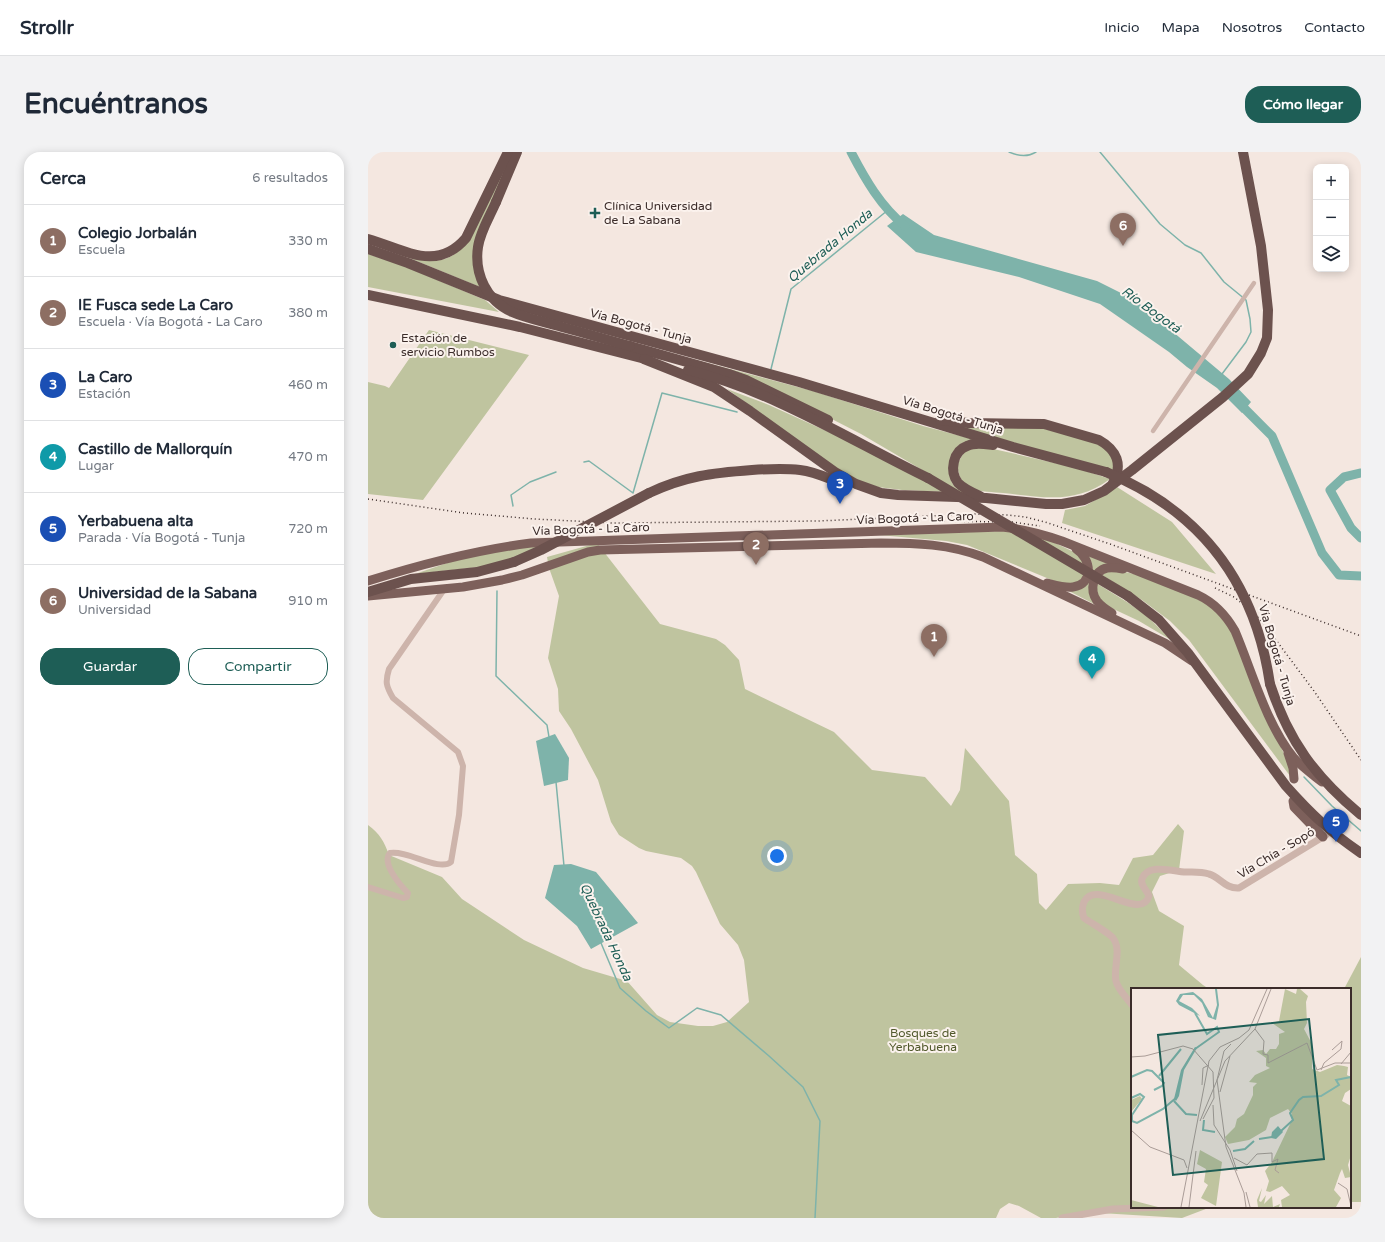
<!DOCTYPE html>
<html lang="es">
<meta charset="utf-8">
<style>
:root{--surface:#fff;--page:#f2f2f3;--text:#1f2937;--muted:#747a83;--line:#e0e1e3;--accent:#1e5e56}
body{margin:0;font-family:"Varela Round",sans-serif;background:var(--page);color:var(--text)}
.controls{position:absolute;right:12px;top:12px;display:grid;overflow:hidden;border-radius:8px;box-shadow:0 2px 10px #0003}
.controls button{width:36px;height:36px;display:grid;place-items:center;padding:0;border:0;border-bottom:1px solid var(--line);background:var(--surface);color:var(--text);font:20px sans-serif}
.you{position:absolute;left:409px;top:704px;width:14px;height:14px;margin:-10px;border:3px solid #fff;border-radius:50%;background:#1a73e8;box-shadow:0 0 0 6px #1a73e833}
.badge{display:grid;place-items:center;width:26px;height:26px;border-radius:50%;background:var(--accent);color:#fff;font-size:13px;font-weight:700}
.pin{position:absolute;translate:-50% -33px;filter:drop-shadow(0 1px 2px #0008)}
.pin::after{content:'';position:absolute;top:21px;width:14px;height:12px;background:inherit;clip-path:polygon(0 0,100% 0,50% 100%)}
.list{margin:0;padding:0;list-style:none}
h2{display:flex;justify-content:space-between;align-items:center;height:52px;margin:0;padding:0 16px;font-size:17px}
h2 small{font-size:13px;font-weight:400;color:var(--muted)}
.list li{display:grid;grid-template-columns:26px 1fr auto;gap:12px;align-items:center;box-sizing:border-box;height:72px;padding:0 16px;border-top:1px solid var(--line)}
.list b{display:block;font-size:15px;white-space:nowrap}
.list p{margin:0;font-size:13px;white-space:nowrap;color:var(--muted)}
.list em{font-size:13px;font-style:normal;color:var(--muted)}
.actions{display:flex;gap:8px;padding:12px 16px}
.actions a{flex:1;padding:9px 0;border:1px solid var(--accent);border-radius:16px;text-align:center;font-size:14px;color:var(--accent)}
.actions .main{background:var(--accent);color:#fff}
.icon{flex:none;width:22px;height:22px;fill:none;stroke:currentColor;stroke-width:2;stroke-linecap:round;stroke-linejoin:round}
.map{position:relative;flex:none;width:993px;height:1066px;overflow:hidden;border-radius:16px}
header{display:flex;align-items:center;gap:24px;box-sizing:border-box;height:56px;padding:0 20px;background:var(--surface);border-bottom:1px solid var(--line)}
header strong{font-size:19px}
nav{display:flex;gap:22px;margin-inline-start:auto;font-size:14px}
.intro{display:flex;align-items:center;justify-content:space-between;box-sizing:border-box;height:96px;padding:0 24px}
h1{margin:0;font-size:28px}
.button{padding:10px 18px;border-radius:16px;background:var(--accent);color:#fff;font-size:14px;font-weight:700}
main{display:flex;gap:24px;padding:0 24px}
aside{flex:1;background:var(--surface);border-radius:16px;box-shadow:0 2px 10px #0003}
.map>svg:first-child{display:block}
</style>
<header>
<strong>Strollr</strong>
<nav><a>Inicio</a><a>Mapa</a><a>Nosotros</a><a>Contacto</a></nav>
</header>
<div class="intro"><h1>Encuéntranos</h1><a class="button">Cómo llegar</a></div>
<main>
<aside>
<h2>Cerca<small>6 resultados</small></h2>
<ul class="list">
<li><span class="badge" style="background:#8d6e63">1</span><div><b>Colegio Jorbalán</b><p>Escuela</p></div><em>330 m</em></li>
<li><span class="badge" style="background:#8d6e63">2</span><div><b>IE Fusca sede La Caro</b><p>Escuela · Vía Bogotá - La Caro</p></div><em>380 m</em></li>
<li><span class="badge" style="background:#1a4fb4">3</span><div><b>La Caro</b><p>Estación</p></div><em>460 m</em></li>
<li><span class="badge" style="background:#0f9aa8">4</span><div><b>Castillo de Mallorquín</b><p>Lugar</p></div><em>470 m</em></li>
<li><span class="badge" style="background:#1a4fb4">5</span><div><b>Yerbabuena alta</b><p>Parada · Vía Bogotá - Tunja</p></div><em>720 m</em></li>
<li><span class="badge" style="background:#8d6e63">6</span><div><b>Universidad de la Sabana</b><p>Universidad</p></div><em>910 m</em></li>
</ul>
<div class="actions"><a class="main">Guardar</a><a>Compartir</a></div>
</aside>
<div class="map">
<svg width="993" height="1066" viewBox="0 0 993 1066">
<rect width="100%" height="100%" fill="#f4e7e0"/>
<g fill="#bfc49f">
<path d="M145,0L110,84L112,135L24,99C56,108 77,119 101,88Z"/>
<path d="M0,102L34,113L117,148L131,160L0,135Z"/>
<path d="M61,178L161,203L55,348L0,342V230L17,234L21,236Z"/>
<path d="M328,208L445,239L555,274L612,289C605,289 597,288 591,293C580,301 578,323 586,334C589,337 595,339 599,341L534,338L510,335L494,330L470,317L359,237L401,253L476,287L556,319L493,282L454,262Z"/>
<path d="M665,274L732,291L745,304L746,320L584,275Z"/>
<path d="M612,294L709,316L742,327C706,353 676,345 635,341C627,340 611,340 604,337C593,332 591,324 589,313L597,298Z"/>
<path d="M749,335L804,370L848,422L694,371L697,358L717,354Z"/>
<path d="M637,379L683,389L708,401L718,410L715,425L709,431H691L599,393L578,389L511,383Z"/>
<path d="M229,391L292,472L348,487L357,493L371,508L377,537L466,580L504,618L557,625L583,654L592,638L597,596L641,649L647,703L669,722L671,751L678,758L700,732L732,731L751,733L765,706L785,703L810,672L816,679L811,718L792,724L784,740L791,759L816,774L811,813L835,833L841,837H764V1055H843L814,1066L716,1060L688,1066H673L651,1054L641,1051L632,1057L628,1066H0V673C12,682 16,689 21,703L74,725L94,747L156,788L215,816L259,829L289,863L302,870L330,874H345L359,870L381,850L376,808L370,793L352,772L328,720L324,714L313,706L278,699L271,696L251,683L243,670L230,628L203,577L191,559L190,537L180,506L191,444L181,416L179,405Z"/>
<path d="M173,393L158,401L121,414L47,422L85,409L125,399Z"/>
<path d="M719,402L743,412L727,421L730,454L697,437L703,439L724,415L723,409Z"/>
<path d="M753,419L770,423L830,447L844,455L861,475L893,551L921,613L925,628L821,488L802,469L774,448L734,423L738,420Z"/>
<path d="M728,431L759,450L780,465L803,488L771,469L737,453L730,445Z"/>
<path d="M993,805V1050H982V837H976Z"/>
</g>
<g fill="#7eb3aa">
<path d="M535,62L566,83L729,129L767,148L861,227L883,250L874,261L849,236L819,215L801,200L732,152L651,125L548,100L519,74Z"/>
<path d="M187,582L201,606L200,628L176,634L168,589Z"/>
<path d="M203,712L228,720L270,771L223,797L209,774L177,746L186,713Z"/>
</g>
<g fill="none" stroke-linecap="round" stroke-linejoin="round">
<g stroke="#7eb3aa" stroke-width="1.5">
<path d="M641,0C650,4 660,5 668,0"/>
<path d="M732,0L792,72L817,93L833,101L856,130L878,148L882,167L883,180L878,190L854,222"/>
<path d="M403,217L423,137L520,58"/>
<path d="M216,310L221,309L265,341L294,241L369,260"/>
<path d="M145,354L143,343L162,330L188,320"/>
<path d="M129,439L128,524L179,573L181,585"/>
<path d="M936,625L964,654L993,679"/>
<path d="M188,630L196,714"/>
<path d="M233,791L252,836L278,859L301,876L329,856L353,863L401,904L435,935L452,969L447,1066"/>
</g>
<g stroke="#7eb3aa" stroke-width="9">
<path d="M483,0C497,27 513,55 537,74"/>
<path d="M870,248L875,255L904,284L954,401L971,423L993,424"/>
<path d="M993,321L976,325L962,338L983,376L993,386"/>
</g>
<path stroke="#cdb4ab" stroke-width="4.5" d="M785,279L886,131"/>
<path stroke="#cdb4ab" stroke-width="6" d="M0,735L35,746L39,745L40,741C32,733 13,711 22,701C40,698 71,720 83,710L91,663L95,614L90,600L25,546C18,534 17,530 21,517L77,436"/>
<g stroke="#cdb4ab" stroke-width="7">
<path d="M764,853C759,846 750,838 748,829C745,816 754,798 745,786C740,780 723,771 716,766C714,761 714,755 716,750C728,726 773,770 781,744C779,738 772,733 774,727C779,711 805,719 816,720C824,720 832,719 841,722C852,725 857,737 871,736L958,683"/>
<path d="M694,1066L745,1057L796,1055"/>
</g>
<g stroke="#7d605b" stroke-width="9">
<path d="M0,429C54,412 107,398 163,391L634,375C655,377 674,382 694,389L830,443C847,451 858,463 867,479C884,519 898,572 926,606C934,615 944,622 954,630"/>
<path d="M679,431C687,433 697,436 705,435C726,432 724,407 708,397"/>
<path d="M0,444L95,435L134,428L154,423L220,400L232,398L513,391C548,391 581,392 615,405L797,491L824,509"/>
<path d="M744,461C739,458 733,454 729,449C721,438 725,419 739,416C745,415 750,416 755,417"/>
<path d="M920,601L925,616L926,627"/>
<path d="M925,649L926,655L955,685"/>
</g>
<g stroke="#6c524e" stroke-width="10">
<path d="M128,50L149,0"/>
<path d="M0,87C36,97 68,121 98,86L140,0"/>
<path d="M0,97L40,111L131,148L431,230L645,295L738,320"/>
<path d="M0,143L152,175L281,208"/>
<path d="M262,194L361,222L378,228L460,268"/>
<path d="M276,207L346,235L382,259L467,320L488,332L513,341L530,343L618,346L678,352H694L716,348L736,339L764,318L855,245L880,222L893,201L899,186L900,158L893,94L875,0"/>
<path d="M320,218C405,239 482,288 560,326"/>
<path d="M572,268L600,271L676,272L731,288C749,298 755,313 745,331"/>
<path d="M281,341C317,324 344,321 384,318C399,317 416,316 432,318C449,320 463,328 479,333"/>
<path d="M612,344C605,341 596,337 590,331C581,319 585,299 599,294C607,290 616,292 625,293"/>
<path d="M0,440L43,427L109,420L146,410"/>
<path d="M760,444L791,468L820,501L918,634C943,662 962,680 993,701"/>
<path d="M902,532C920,588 947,625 993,663"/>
</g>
<g stroke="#3b2c2a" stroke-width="1.5" stroke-dasharray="1 3" stroke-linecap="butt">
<path d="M0,347L96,361L167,367L245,371L450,369L605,362L640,363L657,365L677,370L742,392L993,484"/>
<path d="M568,369L644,370L672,374"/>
<path d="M847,436L866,445L886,461L896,472L946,539L993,608"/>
</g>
<g stroke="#6c524e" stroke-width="10">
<path d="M128,50C122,64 112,80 110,95C106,122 119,149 144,160C160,167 178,170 194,175C217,181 239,188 262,194"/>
<path d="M738,320C833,359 887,430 902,532"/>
<path d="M560,326L760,444"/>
<path d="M146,410L173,398L281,341"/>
</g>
</g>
<g fill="#1e5e56" stroke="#fbf2ed" stroke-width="1.5">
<path d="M225 55h4v4h4v4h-4v4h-4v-4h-4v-4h4z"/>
<circle cx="25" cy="193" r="4"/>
</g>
<g text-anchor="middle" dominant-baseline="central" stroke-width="4" stroke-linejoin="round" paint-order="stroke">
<g font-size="12" fill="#3b2c2a" stroke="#fbf2ed" text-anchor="start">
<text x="236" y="54">Clínica Universidad<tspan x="236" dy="14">de La Sabana</tspan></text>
<text x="33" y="186">Estación de<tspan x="33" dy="14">servicio Rumbos</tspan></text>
</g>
<g font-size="12" fill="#3b2c2a" stroke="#fbf2ed">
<text transform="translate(273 174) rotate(15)">Vía Bogotá - Tunja</text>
<text transform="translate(585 263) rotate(17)">Vía Bogotá - Tunja</text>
<text transform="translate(547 366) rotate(-2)">Vía Bogotá - La Caro</text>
<text transform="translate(223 377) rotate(-2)">Vía Bogotá - La Caro</text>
<text transform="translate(909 503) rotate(74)">Vía Bogotá - Tunja</text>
<text transform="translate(908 701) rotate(-31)">Vía Chía - Sopó</text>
</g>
<g font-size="12" fill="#525a2d" stroke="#fbf2ed">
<text x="555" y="881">Bosques de<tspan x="555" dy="14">Yerbabuena</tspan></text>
</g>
<g font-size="13" font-style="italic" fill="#1e5e56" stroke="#fbf2ed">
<text transform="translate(462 94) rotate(-40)">Quebrada Honda</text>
<text transform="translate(783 158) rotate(36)">Río Bogotá</text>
<text transform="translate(238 780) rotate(65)">Quebrada Honda</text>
</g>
</g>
<g transform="translate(763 836)">
<rect width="220" height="220" fill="#f4e7e0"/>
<path d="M154,1L165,6L166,1H169L177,8L175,14L176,35L173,41L181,56V81L189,84L206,77L213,78L217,79L216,87L220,89V101L214,105L211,113L220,118V167L217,177L220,189L214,190L211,181L209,185L203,202L210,210L205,219H151L150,212L159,207L151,198L139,204L135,203L138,193L134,183L141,174L161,132V126L157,121L139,130L135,142L118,152L97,156L94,149L104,139L106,131L113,126L122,107V99L126,95L118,94L124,87L139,80L135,78V70L125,63L132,62L135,66L139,61H145L148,56V46L154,44L141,35L148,33ZM9,108L11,111L0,124V112ZM69,162L91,174L85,218L70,210L77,197L73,194L75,181L66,176ZM131,200L128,213L130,214L135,207L133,216L141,208L142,219L149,216L148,219H127L126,212ZM0,212L27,219H0Z" fill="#bfc49f"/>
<path d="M84,1H86L88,17L85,32L77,29L71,15L63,7H52L48,13L61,20L69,28L48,17L45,13L49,6L62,4L71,11L82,30L86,17ZM64,59L66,60L53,82L48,108L45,113L43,111L50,82ZM147,138L152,144L145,151L140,150L141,144Z" fill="#7eb3aa"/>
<path fill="none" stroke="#7eb3aa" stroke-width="2" d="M64,25L76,46L86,39L88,44L64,61M28,88L50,61M0,89L16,82L21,83L33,95L31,98L23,102M0,110L9,106L13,109L1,127V133L6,135L32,121L46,109M43,113L55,126L66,127M73,132L72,142L84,144M150,143L162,132L159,125L168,112L172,109L190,108L208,97L205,92L220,89M128,151L141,149M102,163L114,161L123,153"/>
<path fill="none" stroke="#aa9c97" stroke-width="1" d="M124,41L133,53L132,66L137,67V75L176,55L186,82L204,75H220M100,56L93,63L86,92L95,159L113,205L115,219M0,69L14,68L52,58L62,61L82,84L83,110L72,131M210,76L220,64M190,82L193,75L210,61L211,53L201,62M71,97L72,80L78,77M89,104L99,68M82,117L83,137L99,162L106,183M69,133L94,73L124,41L140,1M0,142L19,159L53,172L56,180M103,170L116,177L126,166L141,165V174M141,174L147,171L144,182L148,185M207,195L216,201L220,218M115,204L119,219M50,219L78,73L89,59L108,50L118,42L136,1M58,219L65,163"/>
<path fill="#1e5e56" fill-opacity="0.15" stroke="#1e5e56" stroke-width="2" d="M178,31L193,171L42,187L27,47Z"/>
<rect width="220" height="220" fill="none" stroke="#3b2c2a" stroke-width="2"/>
</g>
</svg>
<div class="controls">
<button>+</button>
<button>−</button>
<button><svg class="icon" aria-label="layers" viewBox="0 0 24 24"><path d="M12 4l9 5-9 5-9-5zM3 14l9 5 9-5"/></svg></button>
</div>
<div class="you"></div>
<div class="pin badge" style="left:566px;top:505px;background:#8d6e63">1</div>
<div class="pin badge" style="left:388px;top:413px;background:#8d6e63">2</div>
<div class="pin badge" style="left:472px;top:352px;background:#1a4fb4">3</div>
<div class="pin badge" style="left:724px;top:527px;background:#0f9aa8">4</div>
<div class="pin badge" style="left:968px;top:690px;background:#1a4fb4">5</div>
<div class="pin badge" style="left:755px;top:94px;background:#8d6e63">6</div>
</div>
</main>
